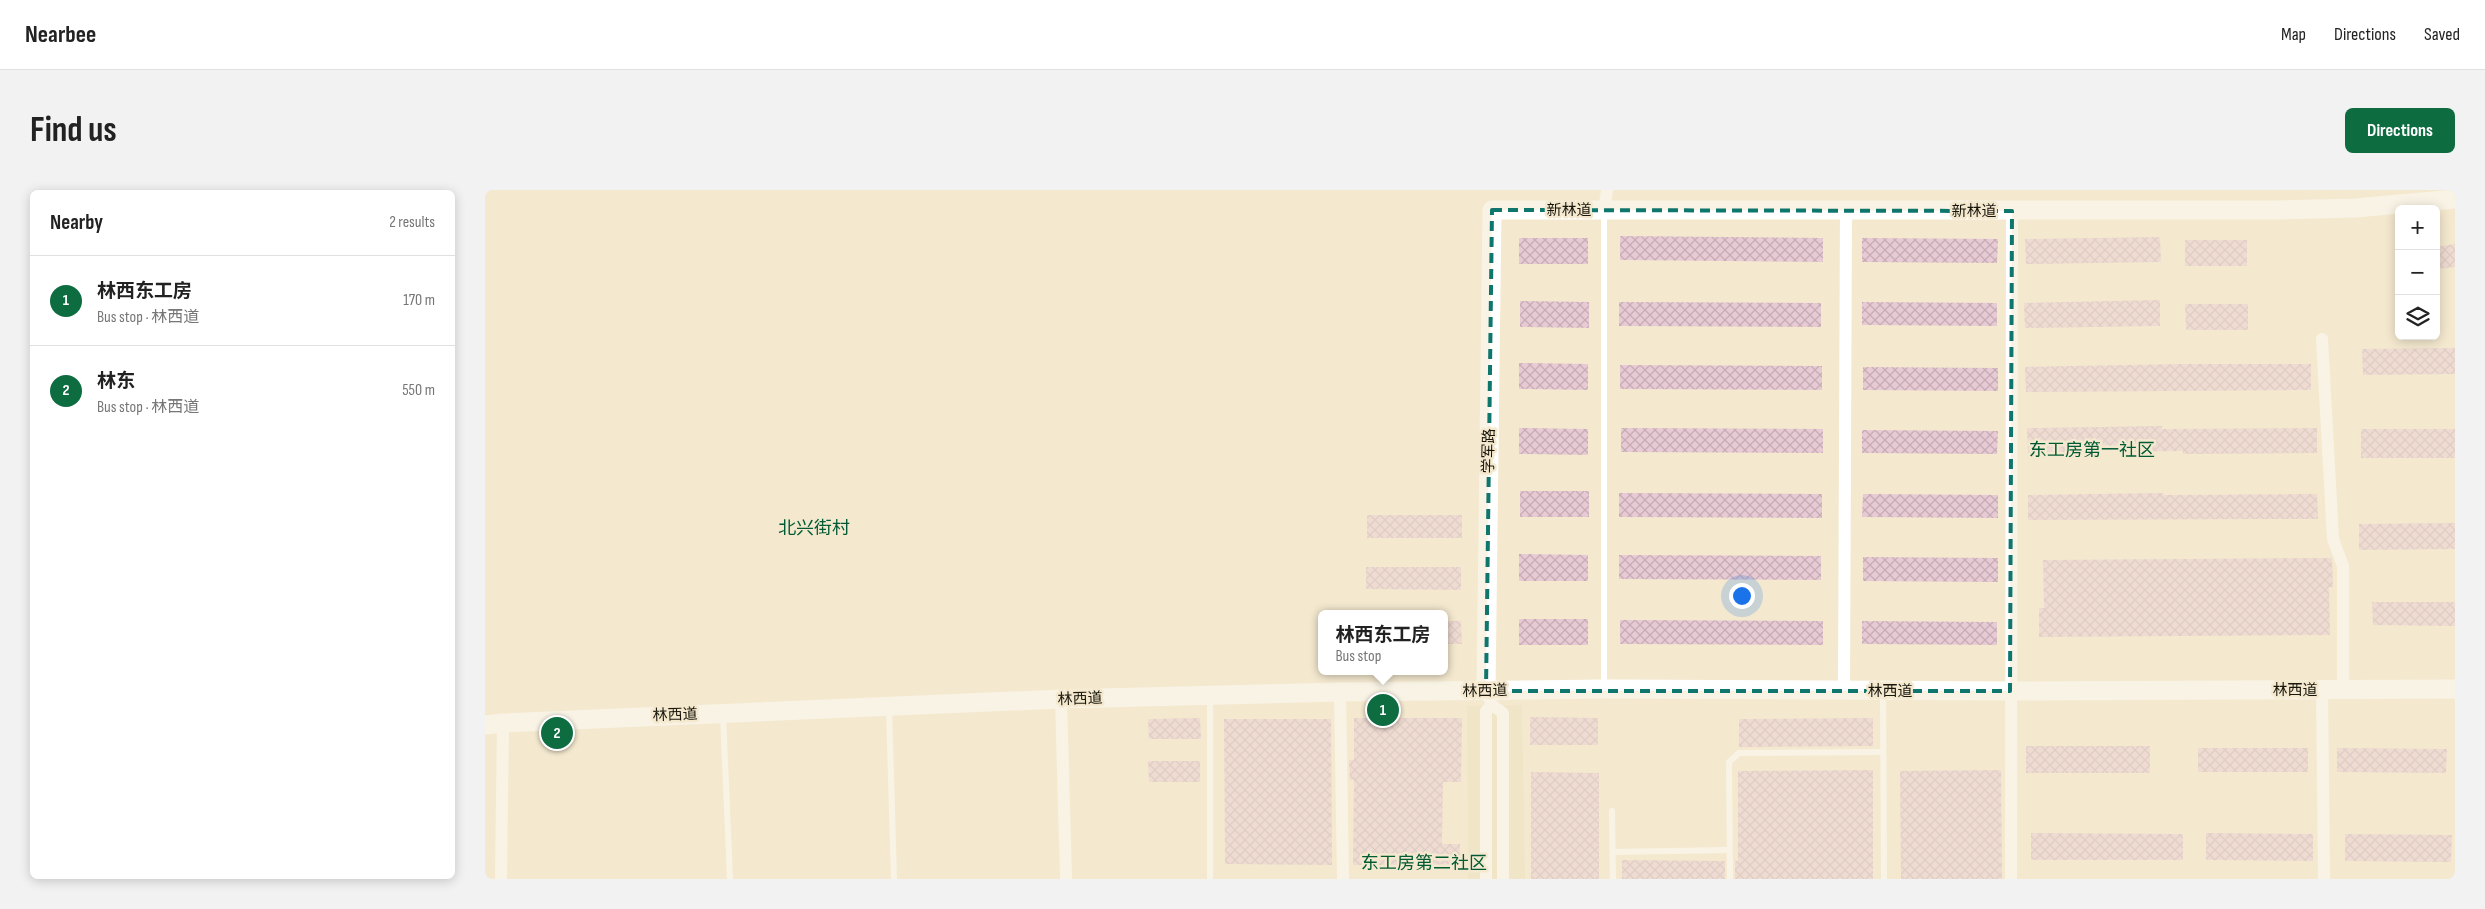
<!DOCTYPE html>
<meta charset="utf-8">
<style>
:root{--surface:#fff;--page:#f2f2f2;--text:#222;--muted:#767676;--line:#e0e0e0;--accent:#0e6c41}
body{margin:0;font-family:"Sofia Sans Condensed","Noto Sans SC",sans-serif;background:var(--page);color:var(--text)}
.controls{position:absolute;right:15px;top:15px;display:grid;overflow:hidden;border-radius:8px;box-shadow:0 2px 12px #0003}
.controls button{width:45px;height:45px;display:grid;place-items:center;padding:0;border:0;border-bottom:1px solid var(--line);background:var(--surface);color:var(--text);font:25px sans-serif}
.you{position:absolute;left:1256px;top:405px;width:18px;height:18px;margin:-12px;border:4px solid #fff;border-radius:50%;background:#1a73e8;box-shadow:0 0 0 8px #1a73e833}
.badge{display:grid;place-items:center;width:32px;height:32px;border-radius:50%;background:var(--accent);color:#fff;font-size:16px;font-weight:700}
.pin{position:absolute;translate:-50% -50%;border:2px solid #fff;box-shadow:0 1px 5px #0006}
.popup{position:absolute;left:833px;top:420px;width:130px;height:65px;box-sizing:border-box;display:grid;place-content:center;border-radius:8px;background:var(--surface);filter:drop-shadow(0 1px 4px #0005);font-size:16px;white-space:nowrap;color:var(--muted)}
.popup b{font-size:19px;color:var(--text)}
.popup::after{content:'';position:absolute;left:50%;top:100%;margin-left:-10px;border:10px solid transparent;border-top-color:var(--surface)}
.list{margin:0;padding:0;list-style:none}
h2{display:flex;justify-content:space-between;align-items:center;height:65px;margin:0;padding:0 20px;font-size:21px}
h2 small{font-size:16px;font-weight:400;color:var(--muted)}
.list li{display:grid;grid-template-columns:32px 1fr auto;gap:15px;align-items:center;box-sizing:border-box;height:90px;padding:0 20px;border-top:1px solid var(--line)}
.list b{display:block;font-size:19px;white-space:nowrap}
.list p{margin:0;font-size:16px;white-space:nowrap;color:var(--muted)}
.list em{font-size:16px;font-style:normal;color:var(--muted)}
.icon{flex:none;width:28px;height:28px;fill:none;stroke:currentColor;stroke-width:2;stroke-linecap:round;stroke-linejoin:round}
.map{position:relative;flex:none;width:1970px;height:689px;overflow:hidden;border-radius:8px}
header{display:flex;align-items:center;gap:30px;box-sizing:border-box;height:70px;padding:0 25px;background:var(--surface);border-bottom:1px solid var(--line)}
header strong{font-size:24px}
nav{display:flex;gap:28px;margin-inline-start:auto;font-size:18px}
.intro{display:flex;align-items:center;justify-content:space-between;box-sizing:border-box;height:120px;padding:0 30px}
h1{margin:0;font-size:35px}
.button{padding:12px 22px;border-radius:8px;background:var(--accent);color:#fff;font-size:18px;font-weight:700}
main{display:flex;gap:30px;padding:0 30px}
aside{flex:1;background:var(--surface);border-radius:8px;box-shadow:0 2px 12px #0003}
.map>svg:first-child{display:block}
</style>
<header>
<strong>Nearbee</strong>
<nav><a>Map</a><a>Directions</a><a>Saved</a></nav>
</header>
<div class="intro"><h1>Find us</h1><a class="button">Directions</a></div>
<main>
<aside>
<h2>Nearby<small>2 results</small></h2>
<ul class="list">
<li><span class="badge">1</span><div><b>林西东工房</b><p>Bus stop · 林西道</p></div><em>170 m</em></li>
<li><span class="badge">2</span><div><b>林东</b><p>Bus stop · 林西道</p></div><em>550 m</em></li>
</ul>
</aside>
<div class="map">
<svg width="1970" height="689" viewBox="0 0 1970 689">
<defs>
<pattern id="building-cross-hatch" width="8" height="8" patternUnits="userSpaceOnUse" patternTransform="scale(1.25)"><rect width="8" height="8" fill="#e8cad4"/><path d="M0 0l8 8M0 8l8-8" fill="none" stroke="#c6adb5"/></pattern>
</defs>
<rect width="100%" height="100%" fill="#f4e9cf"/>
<path fill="#eddfbe" d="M1037,515L1040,689H983L982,516Z"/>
<g fill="url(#building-cross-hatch)">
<path d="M1135,46L1338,48V72L1135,70Z"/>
<path d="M1675,47L1676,72L1541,74L1540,49Z"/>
<rect x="1034" y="48" width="69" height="26"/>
<path d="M1377,48L1513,49L1512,73L1377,72Z"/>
<rect x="1700" y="50" width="62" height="26"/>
<path d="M1970,54V77L1951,79V57Z"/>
<path d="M1675,110V136L1540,138L1539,113Z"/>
<path d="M1035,111L1104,112V138L1035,137Z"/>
<path d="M1134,112L1336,113V137L1134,136Z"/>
<path d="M1377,112L1512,113V136L1377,135Z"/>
<path d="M1700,114H1763V140H1701Z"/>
<path d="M1970,158V184L1878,185L1877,159Z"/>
<path d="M1034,173L1103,174V200L1034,199Z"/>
<path d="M1697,174H1826V200L1541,202L1540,177Z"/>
<path d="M1135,175L1337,176V200L1135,199Z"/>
<path d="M1378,177L1513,178V201L1378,200Z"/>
<path d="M1677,236V239L1832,238V263L1698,264V261L1543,263L1542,238Z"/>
<path d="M1034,238L1103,239V265L1034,264Z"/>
<path d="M1136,238L1338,239V263L1136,262Z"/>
<rect x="1876" y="239" width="94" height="29"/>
<path d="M1377,240L1513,241L1512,264L1377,263Z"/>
<rect x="1035" y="301" width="69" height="26"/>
<path d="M1134,303L1337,304V328L1134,327Z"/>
<path d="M1678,303V305L1832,304L1833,329L1543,330V305Z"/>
<path d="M1378,304L1513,305V328L1377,327Z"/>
<rect x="882" y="325" width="95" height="23"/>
<path d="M1970,333V359L1874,360V334Z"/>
<path d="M1034,364L1103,365V391H1034Z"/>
<path d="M1134,365L1336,366V390L1134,389Z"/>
<path d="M1378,367L1513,368V392L1378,391Z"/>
<path d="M1847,368L1848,397H1844L1845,445L1554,447V418H1559L1558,370Z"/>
<path d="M881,377H976V400L881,399Z"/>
<path d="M1887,412H1970V436L1888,435Z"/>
<rect x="1034" y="429" width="69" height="26"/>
<path d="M1135,430L1338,431V455L1135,454Z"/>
<path d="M959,431H976L977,454H959Z"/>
<path d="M1377,431L1512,432V455L1377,454Z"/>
<path d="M1045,527L1113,528V555H1045Z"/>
<path d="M715,528L716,549H664L663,529Z"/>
<path d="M869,528H977L976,592H958L957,654H975V675H868L869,590H865L864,570H869Z"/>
<path d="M1388,528V556L1254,557V529Z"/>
<path d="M739,529H846L847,675L740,674Z"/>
<rect x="1541" y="556" width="124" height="27"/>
<rect x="1713" y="558" width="110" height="24"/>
<path d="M1852,558L1962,559L1961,583L1852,582Z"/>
<path d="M663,571H715V592H664Z"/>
<path d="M1388,580V689H1250V671H1253V581Z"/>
<path d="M1516,580L1517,689H1416L1415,581Z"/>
<path d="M1046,582L1114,583V689H1046Z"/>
<path d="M1546,643L1698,644V670H1546Z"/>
<path d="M1721,643L1828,644V671L1721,670Z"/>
<path d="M1860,644L1967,645L1966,672L1860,671Z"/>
<path d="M1137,670L1240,671V689H1137Z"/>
</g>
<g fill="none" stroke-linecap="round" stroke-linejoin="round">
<g stroke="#fff" stroke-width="6">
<path d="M1119,498V23"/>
<path d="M1398,503L1399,689"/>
<path d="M404,518L409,689"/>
<path d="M238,525L245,689"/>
<path d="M1127,621L1128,689"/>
<path d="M1128,662L1244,660"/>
<path d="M725,689V508"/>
<path d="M1245,689L1244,572L1254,563L1398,562"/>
</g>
<g stroke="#fff" stroke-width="12">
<path d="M1119,21L1122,0"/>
<path d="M1837,149L1848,349L1858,376V500"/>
<path d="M1359,500L1361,21"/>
<path d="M1837,500L1839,689"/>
<path d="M855,502L858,689"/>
<path d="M576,509L581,689"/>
<path d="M1007,515L1018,523V689"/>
<path d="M16,689L18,533"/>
<path d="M1001,689V521L1007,515L1001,501"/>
<path d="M1526,689L1527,21"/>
</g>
<g stroke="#fff" stroke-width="19">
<path d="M1001,501L1007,20H1792L1870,18L1970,9"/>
<path d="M0,535L18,533L576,509L855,502L1119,499L1525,501L1970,499"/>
</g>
</g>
<path d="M0 0H1970V689H0ZM1007,20L1527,21L1525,501H1001Z" fill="#f4e9cf" fill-opacity=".55" fill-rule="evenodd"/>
<path fill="none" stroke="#0f766e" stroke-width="4" stroke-dasharray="10 6" stroke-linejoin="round" d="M1007,20L1527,21L1525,501H1001Z"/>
<g text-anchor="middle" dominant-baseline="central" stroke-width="5" stroke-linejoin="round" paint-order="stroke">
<g font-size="15" fill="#18150b" stroke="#f4e9cf">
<text x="1084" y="20">新林道</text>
<text x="1489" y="21">新林道</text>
<text transform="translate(1004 261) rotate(-89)">学军路</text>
<text x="1810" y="500">林西道</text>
<text transform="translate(1000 501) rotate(-1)">林西道</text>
<text x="1405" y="501">林西道</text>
<text transform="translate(595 509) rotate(-2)">林西道</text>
<text transform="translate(190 525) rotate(-2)">林西道</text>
</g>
<g font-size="18" fill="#005a33" stroke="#f4e9cf">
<text x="1607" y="260">东工房第一社区</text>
<text x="329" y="338">北兴街村</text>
<text x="939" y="673">东工房第二社区</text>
</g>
</g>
</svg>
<div class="controls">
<button>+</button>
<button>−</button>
<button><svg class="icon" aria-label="layers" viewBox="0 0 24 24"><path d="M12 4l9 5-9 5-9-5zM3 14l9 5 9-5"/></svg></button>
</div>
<div class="you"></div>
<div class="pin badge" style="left:898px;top:520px">1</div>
<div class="popup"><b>林西东工房</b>Bus stop</div>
<div class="pin badge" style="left:72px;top:543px">2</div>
</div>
</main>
